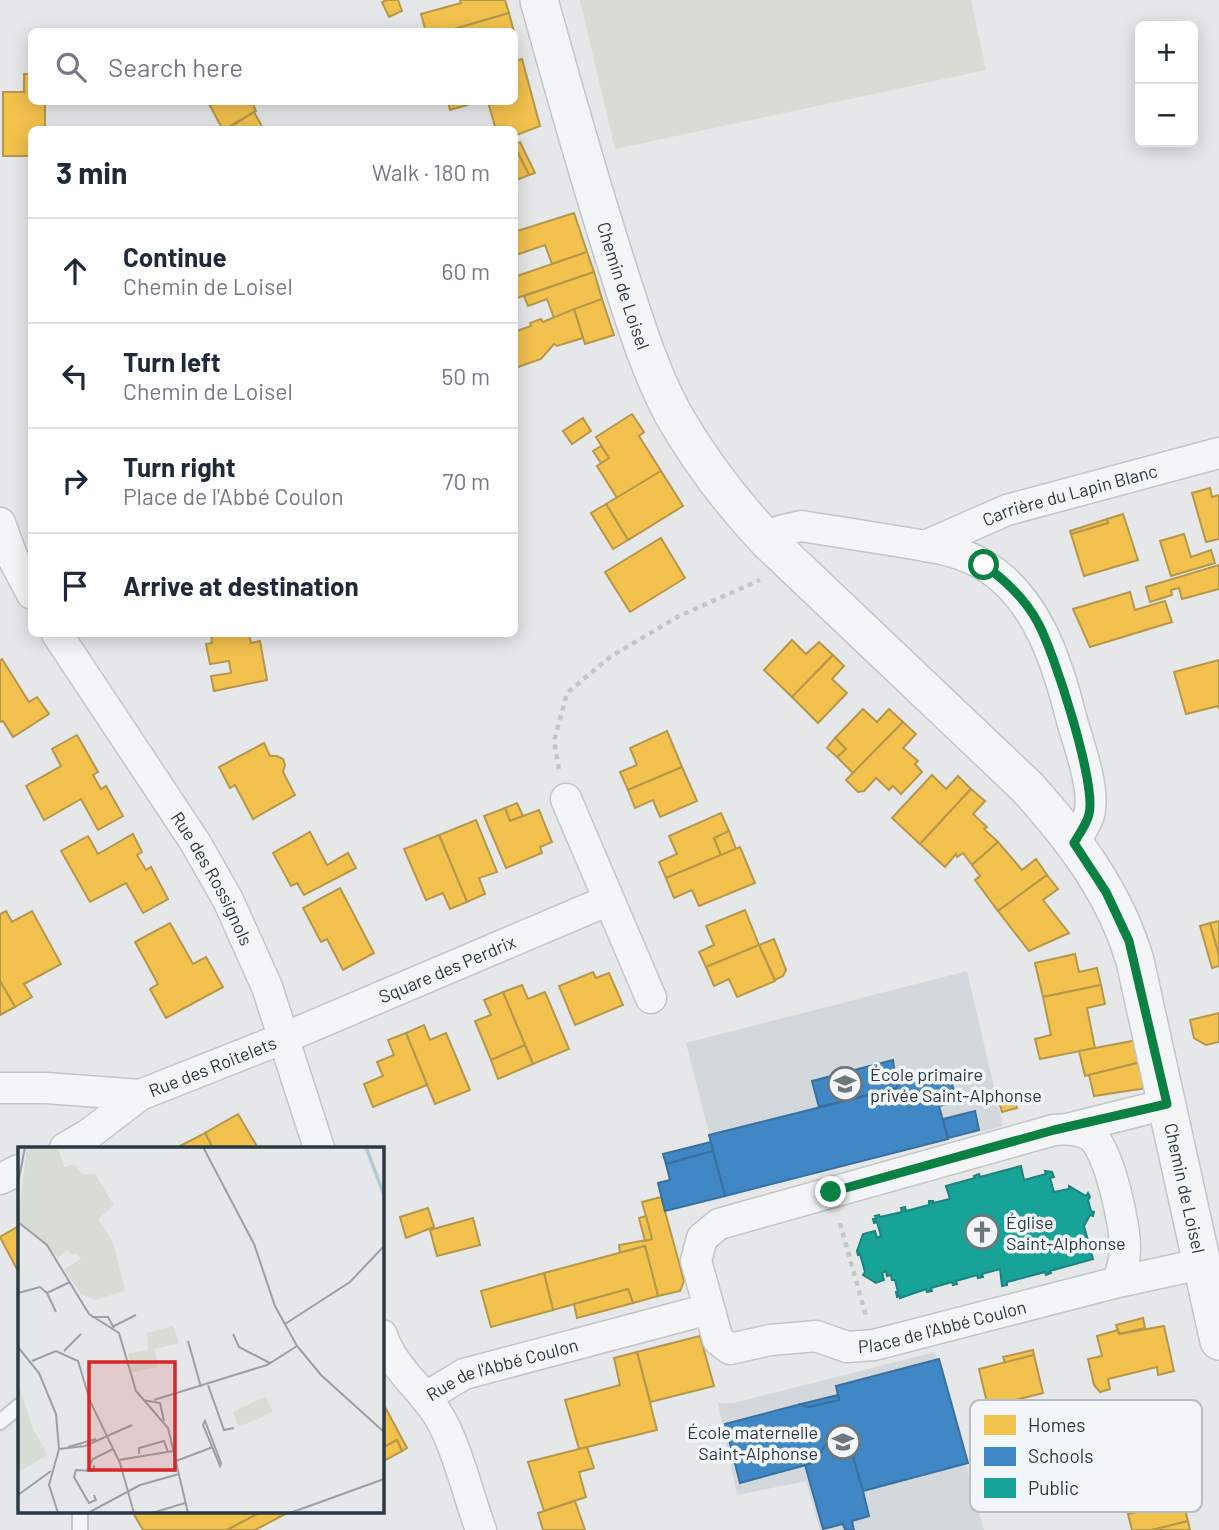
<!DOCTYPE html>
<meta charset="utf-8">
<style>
:root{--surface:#fff;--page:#f6f6f7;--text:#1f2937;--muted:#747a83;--line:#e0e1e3}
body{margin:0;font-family:Barlow,sans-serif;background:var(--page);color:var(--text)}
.controls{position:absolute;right:21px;top:21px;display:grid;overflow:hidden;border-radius:10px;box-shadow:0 4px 18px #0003}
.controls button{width:63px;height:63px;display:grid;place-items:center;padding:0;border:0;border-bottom:2px solid var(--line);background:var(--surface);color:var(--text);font:35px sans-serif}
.stop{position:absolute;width:21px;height:21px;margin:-16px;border:5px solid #0b8043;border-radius:50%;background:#fff}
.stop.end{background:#0b8043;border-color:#fff;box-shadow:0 2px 7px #0008}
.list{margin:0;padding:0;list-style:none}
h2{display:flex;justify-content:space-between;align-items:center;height:91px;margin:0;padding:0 28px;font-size:30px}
h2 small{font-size:23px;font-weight:400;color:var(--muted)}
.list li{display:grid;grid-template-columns:46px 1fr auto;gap:21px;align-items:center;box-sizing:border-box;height:105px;padding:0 28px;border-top:2px solid var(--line)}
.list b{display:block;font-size:26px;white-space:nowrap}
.list p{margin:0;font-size:23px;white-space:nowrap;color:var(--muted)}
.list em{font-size:23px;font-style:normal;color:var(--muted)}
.icon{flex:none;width:38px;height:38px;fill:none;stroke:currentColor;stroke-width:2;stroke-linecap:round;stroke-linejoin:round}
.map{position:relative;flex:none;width:1219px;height:1530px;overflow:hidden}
.search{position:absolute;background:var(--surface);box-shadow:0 4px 18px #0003;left:28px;top:28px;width:490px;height:77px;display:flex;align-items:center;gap:18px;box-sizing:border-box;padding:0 24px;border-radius:10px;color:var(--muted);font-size:26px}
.panel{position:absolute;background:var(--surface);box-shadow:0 4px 18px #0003;left:28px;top:126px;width:490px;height:511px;border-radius:10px}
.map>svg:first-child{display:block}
</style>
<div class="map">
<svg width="1219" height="1530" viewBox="0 0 1219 1530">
<rect width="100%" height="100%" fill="#e5e7e9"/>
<g fill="#d3d8dc">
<path d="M967,971L1003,1126L725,1196L686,1043Z"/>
<path d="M935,1352L984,1530H820L806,1481L737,1495L718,1403H734Z"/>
</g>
<path fill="#d7ddd5" d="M580,0H971L986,70L615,149Z"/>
<g fill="#f2c14e" stroke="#b6984b" stroke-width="2">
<path d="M387,0H398L402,11L389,17L382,2Z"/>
<path d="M460,0H505L509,13L444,32H426L421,14L461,3Z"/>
<path d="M509,13L514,32H444Z"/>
<path d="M522,59L540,126L514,136V130H496L488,102H514V61Z"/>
<path d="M24,74H32V102H45V130H32V156H3V92H24Z"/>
<path d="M208,102H252L256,111L223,130Z"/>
<path d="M448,102H477L450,110Z"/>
<path d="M254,112L264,130H226Z"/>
<path d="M520,142L535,173L529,175L514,145Z"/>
<path d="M514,145L529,175L514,181Z"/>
<path d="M574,213L587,252L552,264L545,245L516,255L514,232Z"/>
<path d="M587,252L594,272L514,299V277Z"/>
<path d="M594,272L602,299L554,318L547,299L528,306L524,296Z"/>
<path d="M602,299L614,335L585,344L574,309Z"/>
<path d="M574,309L583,338L557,346L554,344L541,359L515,368L514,332L531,326L530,323L541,319L543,322Z"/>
<path d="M632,414L644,432L639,436L661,471L617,498L597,466L609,458L596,437Z"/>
<path d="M583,418L591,431L572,444L563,431Z"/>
<path d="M601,446L609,458L601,463L593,451Z"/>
<path d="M661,471L683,506L628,540L606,504Z"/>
<path d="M1210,488L1212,497L1219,495V539L1206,542L1192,493Z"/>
<path d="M606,504L628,540L613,549L591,513Z"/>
<path d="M1123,514L1138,560L1084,576L1071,534L1108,523L1107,519Z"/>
<path d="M1107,519L1108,523L1071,534L1070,531Z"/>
<path d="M1184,534L1191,557L1211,550L1215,563L1171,576L1160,541Z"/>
<path d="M661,538L685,578L630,612L605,572Z"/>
<path d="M1219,565V589L1182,599L1179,588L1171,590L1172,595L1150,602L1146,587Z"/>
<path d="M1130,592L1135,610L1165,601L1172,622L1090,647L1073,609Z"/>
<path d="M211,634H249L251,643L260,641L267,680L214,691L211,676L231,673L229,661L210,664L206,644L212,643Z"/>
<path d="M792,640L806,654L819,642L833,655L792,697L764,670Z"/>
<path d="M833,655L844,666L832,679L847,693L818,723L792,697Z"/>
<path d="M2,659L29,702L37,697L49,714L13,737L3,721L0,722V661Z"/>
<path d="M1219,660V709L1218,706L1186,714L1174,672Z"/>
<path d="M863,709L877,722L889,709L903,722L853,773L837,757L846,749L835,738Z"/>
<path d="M903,722L916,734L903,748L918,761L915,764L922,772L901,794L893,786L889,790L876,778L864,791L858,792L846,780Z"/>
<path d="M667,731L682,767L628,790L620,772L637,765L630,748Z"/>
<path d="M77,735L98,772L93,775L101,789L106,786L123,816L98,830L81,799L44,820L26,786L61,766L52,749Z"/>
<path d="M835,738L846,749L837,757L827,748Z"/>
<path d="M264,743L270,756H277L283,759L285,765L283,772L295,795L253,819L235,785L230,788L219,767Z"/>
<path d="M682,767L697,801L660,817L653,800L635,808L628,790Z"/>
<path d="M932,775L946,789L958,776L971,789L920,844L892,818Z"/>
<path d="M971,789L985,801L973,814L987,827L984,829L998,842L972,865L963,853L957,857L956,854L945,867L920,844Z"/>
<path d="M517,803L523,816L510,821L505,808Z"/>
<path d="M505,808L510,821L539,810L552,842L540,847L542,853L506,868L484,816Z"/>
<path d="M721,813L729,831L714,838L721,855L666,878L659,862L677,854L669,836Z"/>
<path d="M476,820L497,872L479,878L485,894L467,902L439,835Z"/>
<path d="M729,831L736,849L721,855L714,838Z"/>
<path d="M310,832L327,865L348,853L356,868L304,895L297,883L291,886L273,853Z"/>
<path d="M133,834L142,852L137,855L146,870L151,867L168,899L143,913L126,883L90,902L61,851L88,836L98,854Z"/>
<path d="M439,835L467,902L450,909L443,893L426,900L404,849Z"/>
<path d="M998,842L1022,870L1036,859L1047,875L998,911L975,880L980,876L972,865Z"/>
<path d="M740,847L755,883L699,906L692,890L674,898L666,878Z"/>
<path d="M1047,875L1058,889L1043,900L1069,933L1029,951L998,911Z"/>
<path d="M340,888L374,953L343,970L327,939L321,942L303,908Z"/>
<path d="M745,910L759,945L706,967L699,952L714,945L706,926Z"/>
<path d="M6,911L12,922L32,911L61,964L24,984L32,997L15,1007L0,981V914Z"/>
<path d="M1219,921V956L1210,923Z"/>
<path d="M170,923L193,964L206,957L223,987L166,1018L150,989L158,984L135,942Z"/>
<path d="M1210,923L1219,956V966L1212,968L1200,926Z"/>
<path d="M774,939L786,970L783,976L775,980L759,945Z"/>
<path d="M759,945L775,981L737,997L729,979L714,986L706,967Z"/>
<path d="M1075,954L1079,972L1097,968L1101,985L1043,997L1035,963Z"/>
<path d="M593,972L596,978L609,973L623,1005L575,1025L559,986Z"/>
<path d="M0,981L15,1007L0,1015Z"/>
<path d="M522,985L528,999L545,992L569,1049L533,1064L503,992Z"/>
<path d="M1101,985L1105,1004L1087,1008L1095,1048L1040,1059L1035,1039L1051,1035L1043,997Z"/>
<path d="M503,992L525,1045L491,1060L475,1021L491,1015L484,1000Z"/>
<path d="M1219,1013V1042L1206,1045L1194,1038L1190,1020Z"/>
<path d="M424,1025L430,1040L446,1033L470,1090L435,1104L406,1033Z"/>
<path d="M406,1033L427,1085L373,1107L364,1084L383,1076L377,1062L394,1055L388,1040Z"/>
<path d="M1143,1039L1149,1060L1085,1076L1079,1051Z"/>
<path d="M525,1045L533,1064L498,1079L491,1060Z"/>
<path d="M1149,1060L1147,1088L1094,1096L1089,1075Z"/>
<path d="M1014,1098L1017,1108L1002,1112L999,1101Z"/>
<path d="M238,1114L258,1148H213L205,1133Z"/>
<path d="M205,1133L213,1148H176Z"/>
<path d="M661,1197L684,1281L680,1291L658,1296L645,1246L620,1253L619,1245L652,1239L642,1202Z"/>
<path d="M428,1208L434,1227L406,1238L400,1217Z"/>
<path d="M646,1216L652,1239L645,1241L639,1218Z"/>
<path d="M473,1218L480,1245L437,1256L430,1230Z"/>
<path d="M19,1226V1273L0,1237Z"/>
<path d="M645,1246L658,1296L633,1303L628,1289L553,1310L544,1273Z"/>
<path d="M544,1273L553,1310L491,1327L481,1291Z"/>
<path d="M628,1289L633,1303L577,1318L574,1304Z"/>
<path d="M1143,1318L1145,1328L1119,1334L1116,1325Z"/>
<path d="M1164,1326L1174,1371L1158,1375L1157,1367L1108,1379L1110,1389L1100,1392L1094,1385L1088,1359L1102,1356L1097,1336L1118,1330L1119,1334Z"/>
<path d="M700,1336L714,1386L650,1402L637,1352Z"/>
<path d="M1033,1350L1034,1355L1005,1363L1003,1357Z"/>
<path d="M637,1352L657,1430L579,1449L565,1400L620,1385L614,1358Z"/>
<path d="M1034,1355L1043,1393L988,1407L979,1369Z"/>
<path d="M385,1407L407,1448L402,1451L397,1440L382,1448V1409Z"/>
<path d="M397,1440L402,1451L382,1462V1448Z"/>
<path d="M587,1447L594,1468L579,1472L586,1497L544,1511L528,1462Z"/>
<path d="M575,1501L585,1530H543L538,1513Z"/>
<path d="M1183,1501L1188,1521L1152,1530H1132L1128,1514Z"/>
<path d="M132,1511H255L257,1514L227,1530H143Z"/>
<path d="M255,1511H291L255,1530H227L257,1514Z"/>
<path d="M1188,1521L1190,1530H1152Z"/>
</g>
<g fill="#3f88c5" stroke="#39709e" stroke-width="2">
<path d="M893,1060L897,1088L819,1107L812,1081Z"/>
<path d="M949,1070L956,1102L939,1106L948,1139L725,1196L709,1135L897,1088L896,1079Z"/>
<path d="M975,1111L979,1130L948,1138L943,1119Z"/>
<path d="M711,1142L713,1151L666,1164L663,1154Z"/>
<path d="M713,1151L725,1196L665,1211L658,1183L670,1180L666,1164Z"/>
<path d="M939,1359L968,1463L863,1491L851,1450L846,1452L828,1441L814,1463L740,1483L725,1424L801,1404L808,1407L839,1400L836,1386Z"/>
<path d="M838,1395L839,1400L808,1407L801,1404Z"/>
<path d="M828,1441L846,1452L851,1450L863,1491L869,1516L852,1521L854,1530H845L843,1524L823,1529L805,1465L814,1463Z"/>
</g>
<path fill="#17a398" stroke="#1d837e" stroke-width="2" d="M1021,1166L1024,1180L1046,1174L1045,1171L1052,1172L1054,1177L1050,1178L1054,1192L1069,1189V1186L1086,1196L1088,1193L1090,1197L1088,1200L1091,1211L1094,1212L1093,1216L1090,1215L1084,1226L1093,1259L1050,1271L1051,1273L1046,1275L1045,1272L1007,1282V1285L1002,1286L1000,1269L982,1274L983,1277L978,1278L977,1275L956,1281L957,1284L953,1285L952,1282L931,1288L932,1291L927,1292L926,1289L900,1298V1296L897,1297L896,1292H898L895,1280H892L891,1275L887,1276L886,1271L882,1273L884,1280L876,1283L863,1275L865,1272L860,1254L858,1255L857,1251L863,1234L875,1231L877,1238L881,1236L877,1222L874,1223L873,1219H876L875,1216L879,1215L880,1217L902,1212L901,1208L905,1207L906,1211L929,1205V1201H933V1203L950,1199L946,1186L975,1178L974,1176L979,1174L980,1177Z"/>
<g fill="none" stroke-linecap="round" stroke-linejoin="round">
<g stroke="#c3c5c7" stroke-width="18">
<g id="service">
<path d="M0,1422L19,1406"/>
<path d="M80,1511V1530"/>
</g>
</g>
<g stroke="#c3c5c7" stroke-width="33">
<g id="minor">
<path d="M0,523L12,556L32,594"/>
<path d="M768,541L780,531L801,526C833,531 864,536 896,541C925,546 956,549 982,564C1037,596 1058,664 1072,721C1079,745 1096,791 1089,815C1086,824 1079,834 1074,843"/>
<path id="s1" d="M925,546L1007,510L1219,453"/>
<path id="s2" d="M57,634L195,842L228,900L267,987L319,1148"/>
<path d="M566,799L651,998"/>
<path d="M0,1088H46L140,1095"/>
<path d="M1067,1129L1167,1104"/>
<path id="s3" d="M65,1148L89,1134L140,1095L284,1038L609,900"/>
<path d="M0,1179L19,1170"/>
<path id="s4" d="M1118,1282C1121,1271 1125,1261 1125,1250C1126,1227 1109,1149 1091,1136C1079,1129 1066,1129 1054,1130L719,1224L702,1238L696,1261L718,1340L730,1349L770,1340L816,1336L847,1347L874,1345L1118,1282L1201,1264"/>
<path d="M382,1335C393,1369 422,1388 440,1418C458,1450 468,1495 481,1530"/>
<path id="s5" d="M426,1397L464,1374L709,1309"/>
</g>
</g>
<g stroke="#c3c5c7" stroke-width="40">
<g id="tertiary">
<path id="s6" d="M539,0C563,87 588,174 615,260C632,312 647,365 673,414C700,461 731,502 768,541L1027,787C1074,839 1115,893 1135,961L1219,1341"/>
</g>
</g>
<g stroke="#c4c7c9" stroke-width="4.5" stroke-dasharray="5 5" stroke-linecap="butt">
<path d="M559,769L554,741L567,693L610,657L679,616L760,580"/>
<path d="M840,1223L866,1316"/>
</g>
<use href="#service" stroke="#f4f5f6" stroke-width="14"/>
<use href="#minor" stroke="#f4f5f6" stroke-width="30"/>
<use href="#tertiary" stroke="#f4f5f6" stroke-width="37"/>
</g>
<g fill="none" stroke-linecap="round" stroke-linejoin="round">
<path stroke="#0b8043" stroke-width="9" d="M831,1192L1054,1130L1167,1104L1129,941L1106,892L1074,843C1079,834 1087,824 1089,814C1097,785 1054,652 1038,623C1026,600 1005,580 984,565"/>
</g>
<defs>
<g id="school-ring" transform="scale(1.75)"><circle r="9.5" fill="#f3f6f8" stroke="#6c767d" stroke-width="1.5"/><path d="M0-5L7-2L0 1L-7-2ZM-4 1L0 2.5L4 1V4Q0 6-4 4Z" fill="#6c767d"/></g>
<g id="church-ring" transform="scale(1.75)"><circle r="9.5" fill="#f3f6f8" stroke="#6c767d" stroke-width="1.5"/><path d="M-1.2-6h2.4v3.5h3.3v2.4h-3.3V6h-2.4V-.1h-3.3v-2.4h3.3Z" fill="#6c767d"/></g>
</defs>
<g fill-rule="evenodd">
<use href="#school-ring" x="845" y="1084"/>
<use href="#church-ring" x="982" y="1232"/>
<use href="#school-ring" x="843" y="1442"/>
</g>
<g text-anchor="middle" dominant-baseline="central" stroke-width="7" stroke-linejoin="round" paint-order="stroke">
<g font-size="18" fill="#2b3943" stroke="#f3f6f8">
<text stroke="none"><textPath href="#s6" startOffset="298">Chemin de Loisel</textPath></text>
<text stroke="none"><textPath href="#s1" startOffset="154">Carrière du Lapin Blanc</textPath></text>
<text stroke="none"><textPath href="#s2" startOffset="290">Rue des Rossignols</textPath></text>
<text stroke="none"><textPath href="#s3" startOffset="424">Square des Perdrix</textPath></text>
<text stroke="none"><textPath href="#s3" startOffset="170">Rue des Roitelets</textPath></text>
<text stroke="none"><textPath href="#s6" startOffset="1391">Chemin de Loisel</textPath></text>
<text stroke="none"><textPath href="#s4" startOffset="900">Place de l'Abbé Coulon</textPath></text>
<text stroke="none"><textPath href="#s5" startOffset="82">Rue de l'Abbé Coulon</textPath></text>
</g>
<g font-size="18" fill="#2b3943" stroke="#f3f6f8" text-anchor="start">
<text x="870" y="1074">École primaire<tspan x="870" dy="21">privée Saint-Alphonse</tspan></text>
<text x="1006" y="1222">Église<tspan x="1006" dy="21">Saint-Alphonse</tspan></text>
<text x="818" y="1432" text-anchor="end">École maternelle<tspan x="818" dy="21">Saint-Alphonse</tspan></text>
</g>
</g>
<g transform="translate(18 1147)">
<rect width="366" height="366" fill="#e5e7e9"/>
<path d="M9,0H40L46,20L56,17L64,27H77L96,58L80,72L95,95L107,144L77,153L63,147L46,122L63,112L59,106L54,108L50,103L40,110L0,73ZM155,179L161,196L137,202L140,220L114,225L110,207L130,202L129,186ZM0,236L15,282L30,308L0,325ZM248,249L255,265L221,280L215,265Z" fill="#d7ddd5"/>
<path fill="none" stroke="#b4cad3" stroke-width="3.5" d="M348,0L366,48"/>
<path fill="none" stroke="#9ba1a7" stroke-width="2" d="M185,0L236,97L257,159L279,199L303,228L366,285M0,37L7,0M0,75L29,98L71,167L101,186L118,244L150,281L170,366M0,146L22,140L29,146L52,135M29,146L38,165M74,170H90L96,181M267,177L332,135L366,99M96,179L118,168M215,187L221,200L252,216M170,194L183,240M0,200L21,226L38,267L41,302L31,338L40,366M46,204L63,187M14,214L38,204L60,214L72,254L102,316L116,366M190,238L206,283L216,281M125,253L142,256L146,274M136,253L249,218L279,199M187,274L203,316L202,319L185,278ZM50,300L78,292M41,302L67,299L114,278M121,307V301L146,294L150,305M101,313L155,304M158,314L195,300M69,323L75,312L95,302M0,348L33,324M76,348L78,353L71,356L56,330L58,323L76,324V318M70,366L122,338L161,327M134,366L167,356M272,366L366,332"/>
<path fill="#d62828" fill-opacity="0.15" stroke="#d62828" stroke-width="3.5" d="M71,215H157V323H71Z"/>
<rect width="366" height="366" fill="none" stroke="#2b3943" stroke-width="3.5"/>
</g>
<rect x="970" y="1400" width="232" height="112" rx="10" fill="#f3f6f8" stroke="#b7bdc2" stroke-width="2"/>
<rect x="984" y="1415" width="32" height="20" fill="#f2c14e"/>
<rect x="984" y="1447" width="32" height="19" fill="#3f88c5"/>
<rect x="984" y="1478" width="32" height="20" fill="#17a398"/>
<g font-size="19" fill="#2b3943">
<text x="1028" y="1432">Homes</text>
<text x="1028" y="1463">Schools</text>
<text x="1028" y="1495">Public</text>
</g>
</svg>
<div class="controls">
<button>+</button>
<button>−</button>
</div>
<div class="stop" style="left:984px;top:565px"></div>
<div class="stop end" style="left:831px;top:1192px"></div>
<div class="search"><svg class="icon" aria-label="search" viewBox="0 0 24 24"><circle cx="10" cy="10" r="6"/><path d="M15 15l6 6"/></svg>Search here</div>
<section class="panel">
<h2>3 min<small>Walk · 180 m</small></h2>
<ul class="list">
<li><svg class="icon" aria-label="ahead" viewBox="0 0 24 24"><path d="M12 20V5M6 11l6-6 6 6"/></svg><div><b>Continue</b><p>Chemin de Loisel</p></div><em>60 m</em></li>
<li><svg class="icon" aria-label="left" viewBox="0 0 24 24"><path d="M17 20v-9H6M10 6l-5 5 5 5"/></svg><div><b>Turn left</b><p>Chemin de Loisel</p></div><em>50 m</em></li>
<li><svg class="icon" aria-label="right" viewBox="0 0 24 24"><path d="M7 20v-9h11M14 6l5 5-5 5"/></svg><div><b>Turn right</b><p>Place de l'Abbé Coulon</p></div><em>70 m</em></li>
<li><svg class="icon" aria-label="arrive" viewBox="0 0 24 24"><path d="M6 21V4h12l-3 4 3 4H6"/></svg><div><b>Arrive at destination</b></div></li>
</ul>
</section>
</div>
